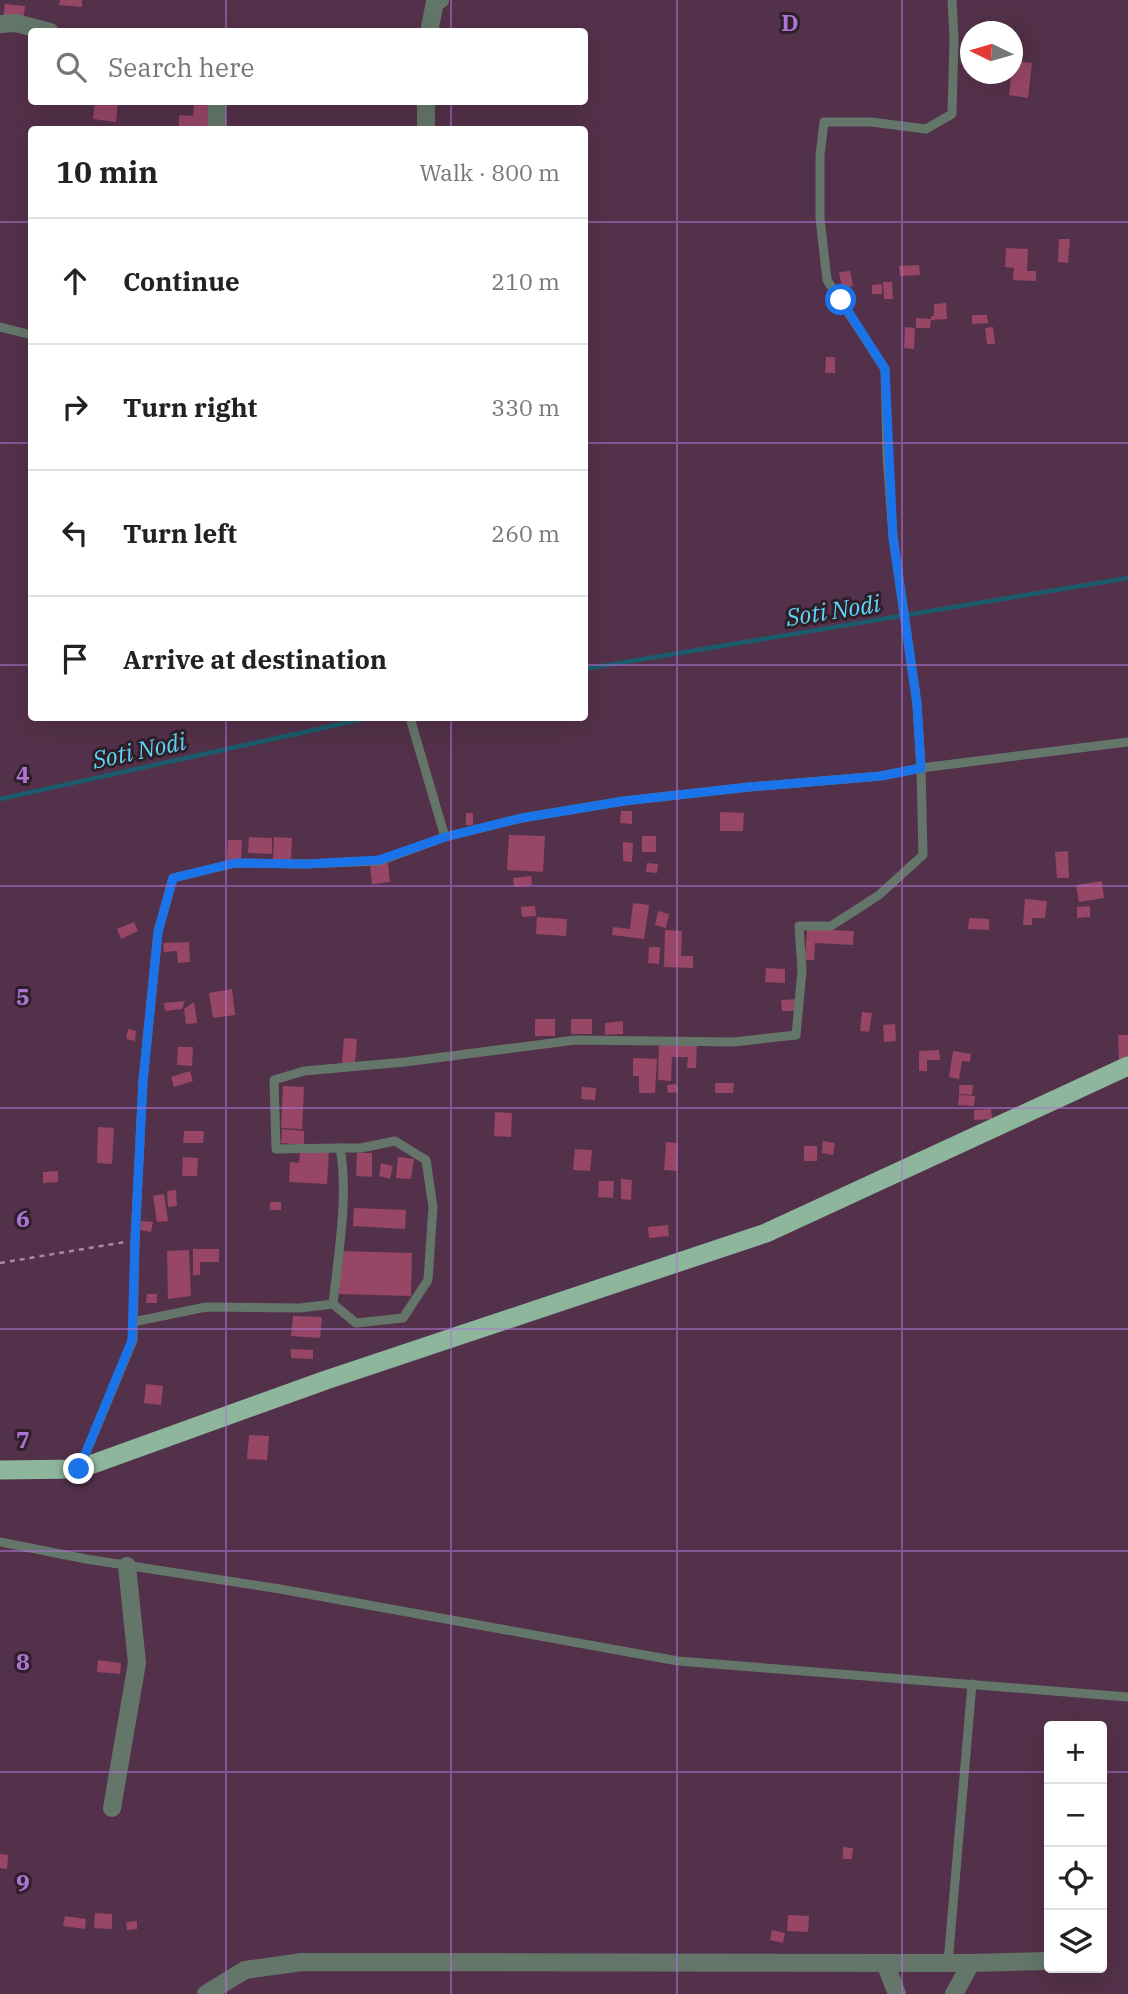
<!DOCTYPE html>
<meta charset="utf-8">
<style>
:root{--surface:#fff;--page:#f2f2f2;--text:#222;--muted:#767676;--line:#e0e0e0}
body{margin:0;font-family:"IBM Plex Serif",serif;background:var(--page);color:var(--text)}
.controls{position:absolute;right:21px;bottom:21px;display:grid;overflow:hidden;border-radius:7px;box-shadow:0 7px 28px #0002}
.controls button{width:63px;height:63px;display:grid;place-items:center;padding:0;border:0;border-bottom:2px solid var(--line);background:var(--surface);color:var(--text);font:35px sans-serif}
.compass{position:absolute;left:960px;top:21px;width:63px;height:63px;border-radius:50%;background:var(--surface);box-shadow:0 7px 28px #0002;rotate:275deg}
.stop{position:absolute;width:21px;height:21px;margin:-16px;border:5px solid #1a73e8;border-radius:50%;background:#fff}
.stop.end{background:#1a73e8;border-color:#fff;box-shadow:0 2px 7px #0008}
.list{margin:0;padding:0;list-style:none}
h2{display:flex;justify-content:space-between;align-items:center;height:91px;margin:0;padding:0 28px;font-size:30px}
h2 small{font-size:23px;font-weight:400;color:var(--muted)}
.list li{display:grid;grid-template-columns:46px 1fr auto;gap:21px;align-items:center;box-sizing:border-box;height:126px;padding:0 28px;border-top:2px solid var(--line)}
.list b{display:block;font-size:26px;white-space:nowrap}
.list em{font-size:23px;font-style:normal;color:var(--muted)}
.icon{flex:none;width:38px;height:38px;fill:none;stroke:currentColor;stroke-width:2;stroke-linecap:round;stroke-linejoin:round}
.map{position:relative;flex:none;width:1128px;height:1994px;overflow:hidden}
.search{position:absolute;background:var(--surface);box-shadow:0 7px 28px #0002;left:28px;top:28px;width:560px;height:77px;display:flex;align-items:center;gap:18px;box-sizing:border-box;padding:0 24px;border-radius:7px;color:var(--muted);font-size:26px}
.panel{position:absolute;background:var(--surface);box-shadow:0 7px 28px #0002;left:28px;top:126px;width:560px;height:595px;border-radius:7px}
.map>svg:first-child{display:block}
</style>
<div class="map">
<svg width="1128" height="1994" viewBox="0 0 1128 1994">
<rect width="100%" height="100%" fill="#53314a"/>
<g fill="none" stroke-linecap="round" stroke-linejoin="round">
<g stroke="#1b5b6b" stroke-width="4.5">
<path d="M584,669L1128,578"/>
<path d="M0,799L368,718"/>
</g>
</g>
<g fill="#974666">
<path d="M60,0H82V7L59,5Z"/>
<path d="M5,4L25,6L23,23L3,20Z"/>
<path d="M1013,61L1032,63L1028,98L1009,95Z"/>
<path d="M95,102H118L116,122L93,119Z"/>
<path d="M194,102H211L209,130H179V115L193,116Z"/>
<path d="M1059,239H1070L1068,263L1058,262Z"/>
<path d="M1006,248L1028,249L1027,271H1036V281L1013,280L1014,268L1005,267Z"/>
<path d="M919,265L920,275L900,276L899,266Z"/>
<path d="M850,271L853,286L842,288L839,272Z"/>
<path d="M883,282H892L893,299H884Z"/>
<path d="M882,284V294H872V285Z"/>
<path d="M946,303L947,319L931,320V316H934V304Z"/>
<path d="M972,315H987L988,323L972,324Z"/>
<path d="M916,318L931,319L930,328H916Z"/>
<path d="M905,327L915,328L914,349L904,348Z"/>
<path d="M993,327L995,344H987L985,328Z"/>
<path d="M826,357H835V373H825Z"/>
<path d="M621,811H632V824L620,823Z"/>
<path d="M720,812L744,813L743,831H720Z"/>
<rect x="466" y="813" width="7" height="12"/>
<path d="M509,835L545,836L543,872L507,870Z"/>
<rect x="642" y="836" width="14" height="16"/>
<path d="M249,837L272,838V854L248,853Z"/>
<path d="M274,837L292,838L291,860L273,859Z"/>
<path d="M228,840H242L241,862L227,861Z"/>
<path d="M623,842L633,843L632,862L623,861Z"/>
<path d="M1068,851L1069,878H1057L1055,852Z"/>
<path d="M388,863L390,882L372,884L370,864Z"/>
<path d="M647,863L658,864L657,873L646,872Z"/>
<path d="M531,876L532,885L514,887L513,878Z"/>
<path d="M1102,881L1104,898L1079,902L1076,885Z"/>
<path d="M1025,899L1047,901L1045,918H1032V925H1023Z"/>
<path d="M633,903L649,905L644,939L612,935L613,927L630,929Z"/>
<path d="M535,906L536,916L522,917L521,907Z"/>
<path d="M1090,906V917L1077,918V907Z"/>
<path d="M658,911L669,914L666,928L655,925Z"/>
<path d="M537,917L567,919L566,936L536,934Z"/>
<path d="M969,918L989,919V930L968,929Z"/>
<path d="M134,922L138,931L121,939L117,929Z"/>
<path d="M807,929L854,931L853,945L815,943L814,960H805Z"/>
<path d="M665,930L682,931L681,956H693V968L664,967Z"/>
<path d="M189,942L190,962L178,963L177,951L164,952L163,943Z"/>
<path d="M649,947H660L659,964L648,963Z"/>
<path d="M766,968L785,969V983L765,982Z"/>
<path d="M232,989L235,1015L213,1018L209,993Z"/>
<path d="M796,999V1011H782L781,1000Z"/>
<path d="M185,1001L182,1009L165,1011L164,1003Z"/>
<path d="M194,1002L197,1023L186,1024L184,1009Z"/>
<path d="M862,1012L872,1013L869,1032L860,1031Z"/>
<rect x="535" y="1019" width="20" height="17"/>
<rect x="571" y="1019" width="21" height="15"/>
<path d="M623,1021V1034L605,1035V1023Z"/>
<path d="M895,1024L896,1041L884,1042L883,1025Z"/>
<path d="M128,1029L136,1031L135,1041L126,1039Z"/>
<path d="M1118,1035H1128V1060H1119Z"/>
<path d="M344,1038L357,1039L355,1063H342Z"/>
<path d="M659,1042L697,1043L696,1068H687L688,1057H672L671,1081L658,1080Z"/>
<path d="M178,1047H193L192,1066L177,1065Z"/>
<path d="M939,1050L940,1060H927V1071H919V1051Z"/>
<path d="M953,1051L971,1054L970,1062L962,1061L959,1079L949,1077Z"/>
<path d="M633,1058L657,1059L655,1093H639V1076H633Z"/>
<path d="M190,1071L193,1081L174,1087L171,1077Z"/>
<path d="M715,1083H734L733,1093H715Z"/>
<path d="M677,1084L678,1092L668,1093L667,1085Z"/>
<path d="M959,1085H973L972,1095L959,1094Z"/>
<path d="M283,1086L304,1087L302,1129L281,1128Z"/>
<path d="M582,1087L596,1088L595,1100L581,1099Z"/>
<path d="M959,1095L975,1096L974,1106L958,1105Z"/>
<path d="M991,1109L992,1119L974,1120V1110Z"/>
<path d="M495,1112L512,1113L511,1137L494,1136Z"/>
<path d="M98,1127L114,1128L112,1164L97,1163Z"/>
<path d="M282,1129L304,1131V1145L281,1143Z"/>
<path d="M184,1131H204L203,1143H183Z"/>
<path d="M823,1141L835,1143L833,1155L822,1153Z"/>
<path d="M666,1142L678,1143L677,1171L664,1170Z"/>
<rect x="804" y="1146" width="13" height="15"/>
<path d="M575,1149L592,1150L590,1171L573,1170Z"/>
<path d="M300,1151L329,1152L327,1184L289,1182L290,1162L299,1163Z"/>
<path d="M357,1153H372V1177L356,1176Z"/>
<path d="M183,1157L198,1158L197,1176H182Z"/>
<path d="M398,1157L414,1159L411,1179L396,1178Z"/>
<path d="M381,1163L393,1166L390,1179L379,1176Z"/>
<path d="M58,1171V1182L43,1183V1172Z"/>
<path d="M621,1179L632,1180L631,1200L621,1199Z"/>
<path d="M599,1181H614L613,1198L598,1197Z"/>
<path d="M176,1190L177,1206L168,1207L167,1191Z"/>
<path d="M164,1194L168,1221L157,1222L153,1196Z"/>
<rect x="270" y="1202" width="11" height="8"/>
<path d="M354,1208L406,1210L405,1229L353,1226Z"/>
<path d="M141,1221L153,1222L151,1232L140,1230Z"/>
<path d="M668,1225L669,1236L649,1238L648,1227Z"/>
<path d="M193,1249H219V1262H200V1275H193Z"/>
<path d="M189,1250L191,1296L168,1299L167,1251Z"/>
<path d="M340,1251L412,1253L411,1296L339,1294Z"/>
<path d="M147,1294H157V1303H146Z"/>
<path d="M293,1316L322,1317L320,1338L291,1336Z"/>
<path d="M291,1349L313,1350V1359L291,1358Z"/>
<path d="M146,1384L163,1386L161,1405L144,1403Z"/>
<path d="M249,1435L269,1436L267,1460L247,1459Z"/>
<path d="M98,1660L121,1663L120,1674L97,1672Z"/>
<path d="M843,1847L853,1848L852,1859H843Z"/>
<path d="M0,1854L8,1855L7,1869L0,1868Z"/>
<path d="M95,1913L112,1914V1929L94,1928Z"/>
<path d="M788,1915L809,1916L808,1932L787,1931Z"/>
<path d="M65,1916L86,1919L85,1929L63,1926Z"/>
<path d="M137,1921V1929L127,1930L126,1922Z"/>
<path d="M772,1930L785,1933L783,1943L770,1940Z"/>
</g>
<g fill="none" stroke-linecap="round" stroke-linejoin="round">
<path stroke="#a78b9f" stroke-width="2.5" stroke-dasharray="5 5" stroke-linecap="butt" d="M0,1263L125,1242"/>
<g stroke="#64766a" stroke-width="9">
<path d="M0,327L32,335"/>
<path d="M410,718L445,837L522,818L624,801L749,787L881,776L921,768L1128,742"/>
<path d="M333,1304L356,1323L403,1318L428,1280L433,1207L426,1160L395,1141L361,1148H340"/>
<path d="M133,1322L206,1307L300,1308L333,1304C338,1256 349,1195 340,1148L276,1149L274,1080L304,1071L405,1062L575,1040L734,1042L796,1035L802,971L799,926H831L879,895L923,855L921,768L917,704L893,537L887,455L885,369L827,280L820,218V155L824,122H871L926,129L952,114L954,39L952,0"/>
<path d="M80,1467L133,1340L135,1240L143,1081L158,932L173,878L235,863L306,864L379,861L445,837"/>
<path d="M0,1542L86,1559L280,1589L678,1661L1128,1697"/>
<path d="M948,1963L972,1684"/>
</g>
<g stroke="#64766a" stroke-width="18">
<path d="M0,24L16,23L50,32"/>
<path d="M429,32L435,2L440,0"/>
<path d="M426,102V130"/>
<path d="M217,130V102"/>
<path d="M112,1808L137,1663L127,1566"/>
<path d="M885,1963L897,1994"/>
<path d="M206,1994L245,1970L302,1962L971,1963L1049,1961"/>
<path d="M954,1994L971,1963"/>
</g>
<path stroke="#8eb69d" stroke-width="19" d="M0,1470L79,1469L326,1380L766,1233L1128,1066"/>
</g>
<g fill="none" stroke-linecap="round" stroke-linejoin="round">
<path stroke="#1a73e8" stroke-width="9" d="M79,1469L132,1340L135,1240L143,1081L158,932L173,878L235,863L306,864L379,860L445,837L522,818L624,801L749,787L881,776L921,768L917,704L893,537L885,369L841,300"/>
</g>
<path fill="none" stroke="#ad75d3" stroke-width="2" stroke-opacity="0.55" d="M226,0V32M451,0V32M677,0V1994M902,0V1994M226,102V130M451,102V130M0,222H32M584,222H1128M0,443H32M584,443H1128M0,665H32M584,665H1128M226,718V1994M451,718V1994M0,886H1128M0,1108H1128M0,1329H1128M0,1551H1128M0,1772H1049M1102,1772H1128"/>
<g text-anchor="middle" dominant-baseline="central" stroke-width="6" stroke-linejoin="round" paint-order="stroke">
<g font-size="24" font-style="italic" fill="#5ed6f5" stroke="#2f1f2a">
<text transform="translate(833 610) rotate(-9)">Soti Nodi</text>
<text transform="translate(139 750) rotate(-12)">Soti Nodi</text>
</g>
</g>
<g font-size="23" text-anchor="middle" font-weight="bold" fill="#ad75d3" stroke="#2f1f2a" stroke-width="6" stroke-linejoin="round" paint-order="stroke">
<text x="790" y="31">D</text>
<text x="23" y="783">4</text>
<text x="23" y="1005">5</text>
<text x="23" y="1227">6</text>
<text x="23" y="1448">7</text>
<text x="23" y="1670">8</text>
<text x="23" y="1891">9</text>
</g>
</svg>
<div class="controls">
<button>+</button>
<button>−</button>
<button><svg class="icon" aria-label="locate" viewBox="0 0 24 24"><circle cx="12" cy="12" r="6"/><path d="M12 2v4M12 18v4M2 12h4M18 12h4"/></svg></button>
<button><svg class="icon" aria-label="layers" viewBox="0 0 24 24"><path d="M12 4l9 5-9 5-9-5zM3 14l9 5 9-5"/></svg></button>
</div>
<svg class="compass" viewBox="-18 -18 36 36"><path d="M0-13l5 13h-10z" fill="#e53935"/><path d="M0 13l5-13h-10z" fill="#767676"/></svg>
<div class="stop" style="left:841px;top:300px"></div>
<div class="stop end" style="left:79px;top:1469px"></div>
<div class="search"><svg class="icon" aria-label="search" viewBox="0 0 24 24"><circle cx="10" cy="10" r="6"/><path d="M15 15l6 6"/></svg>Search here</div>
<section class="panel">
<h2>10 min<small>Walk · 800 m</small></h2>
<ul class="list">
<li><svg class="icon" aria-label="ahead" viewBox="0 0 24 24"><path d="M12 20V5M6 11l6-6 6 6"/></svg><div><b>Continue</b></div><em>210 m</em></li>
<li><svg class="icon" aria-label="right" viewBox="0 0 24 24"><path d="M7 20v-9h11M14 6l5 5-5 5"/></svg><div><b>Turn right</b></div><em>330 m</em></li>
<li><svg class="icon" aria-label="left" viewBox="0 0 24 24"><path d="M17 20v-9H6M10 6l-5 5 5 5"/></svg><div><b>Turn left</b></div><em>260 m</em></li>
<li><svg class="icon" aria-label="arrive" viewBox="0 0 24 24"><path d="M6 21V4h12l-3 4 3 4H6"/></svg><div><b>Arrive at destination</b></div></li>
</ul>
</section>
</div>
